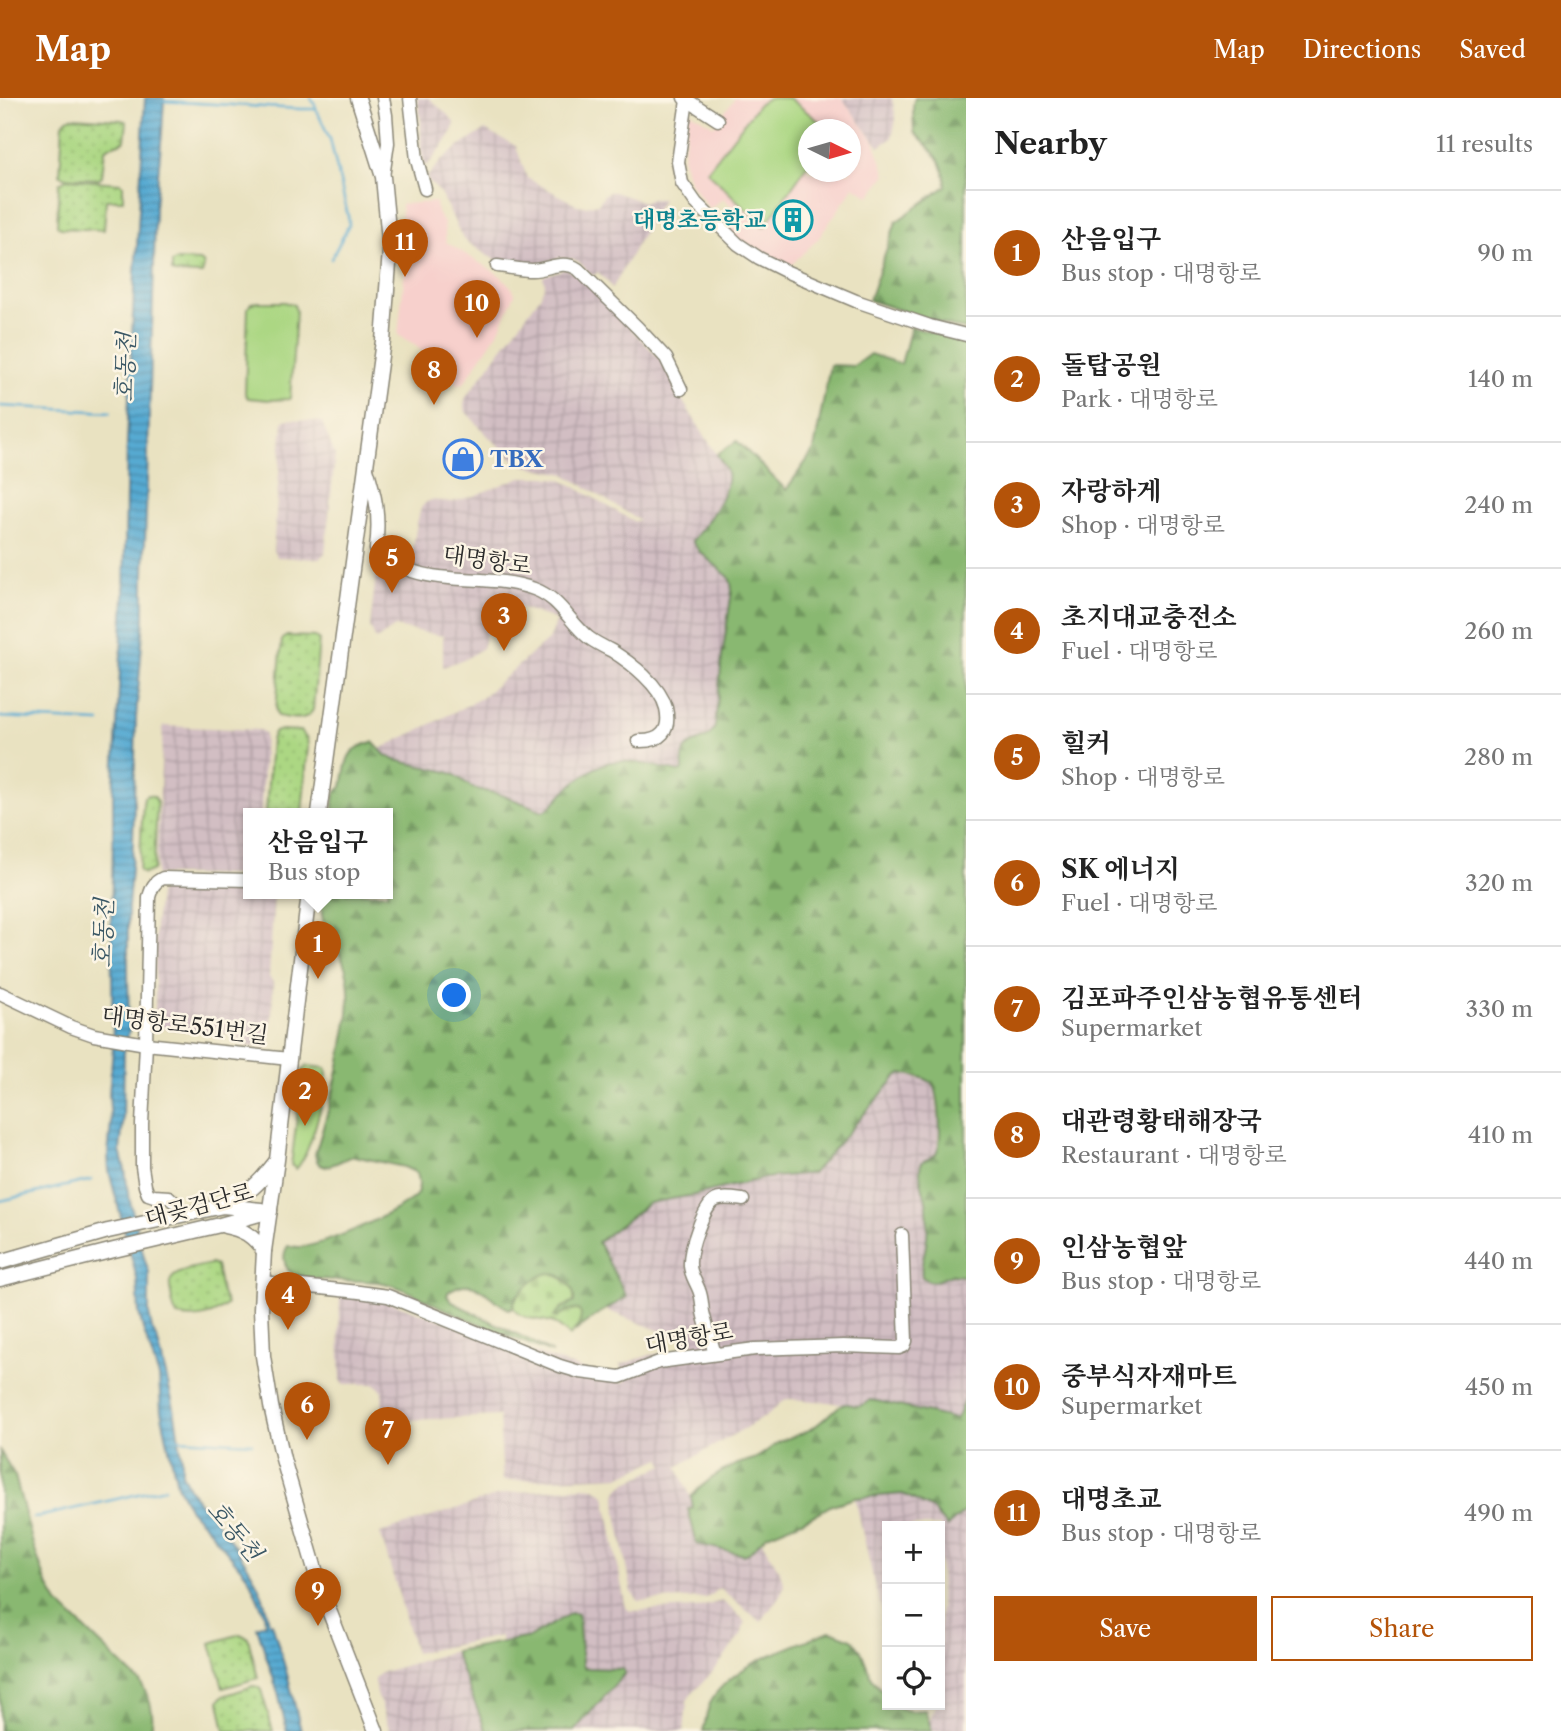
<!DOCTYPE html>
<meta charset="utf-8">
<style>
:root{--surface:#fff;--page:#f6f6f6;--text:#222;--muted:#767676;--line:#e0e0e0;--accent:#b45309}
body{margin:0;font-family:"Libre Caslon Text","Noto Serif KR",serif;background:var(--page);color:var(--text)}
.controls{position:absolute;right:21px;bottom:21px;display:grid;overflow:hidden;border-radius:0px;box-shadow:0 4px 10px #0003}
.controls button{width:63px;height:63px;display:grid;place-items:center;padding:0;border:0;border-bottom:2px solid var(--line);background:var(--surface);color:var(--text);font:35px sans-serif}
.compass{position:absolute;left:798px;top:21px;width:63px;height:63px;border-radius:50%;background:var(--surface);box-shadow:0 4px 10px #0003;rotate:95deg}
.you{position:absolute;left:455px;top:898px;width:24px;height:24px;margin:-18px;border:5px solid #fff;border-radius:50%;background:#1a73e8;box-shadow:0 0 0 10px #1a73e833}
.badge{display:grid;place-items:center;width:46px;height:46px;border-radius:50%;background:var(--accent);color:#fff;font-size:23px;font-weight:700}
.pin{position:absolute;translate:-50% -58px;filter:drop-shadow(0 2px 4px #0008)}
.pin::after{content:'';position:absolute;top:37px;width:24px;height:21px;background:inherit;clip-path:polygon(0 0,100% 0,50% 100%)}
.popup{position:absolute;left:243px;top:710px;width:150px;height:91px;box-sizing:border-box;display:grid;place-content:center;border-radius:0px;background:var(--surface);filter:drop-shadow(0 2px 5px #0005);font-size:23px;white-space:nowrap;color:var(--muted)}
.popup b{font-size:26px;color:var(--text)}
.popup::after{content:'';position:absolute;left:50%;top:100%;margin-left:-14px;border:14px solid transparent;border-top-color:var(--surface)}
.list{margin:0;padding:0;list-style:none}
h2{display:flex;justify-content:space-between;align-items:center;height:91px;margin:0;padding:0 28px;font-size:30px}
h2 small{font-size:23px;font-weight:400;color:var(--muted)}
.list li{display:grid;grid-template-columns:46px 1fr auto;gap:21px;align-items:center;box-sizing:border-box;height:126px;padding:0 28px;border-top:2px solid var(--line)}
.list b{display:block;font-size:26px;white-space:nowrap}
.list p{margin:0;font-size:23px;white-space:nowrap;color:var(--muted)}
.list em{font-size:23px;font-style:normal;color:var(--muted)}
.actions{display:flex;gap:14px;padding:21px 28px}
.actions a{flex:1;padding:16px 0;border:2px solid var(--accent);border-radius:0px;text-align:center;font-size:24px;color:var(--accent)}
.actions .main{background:var(--accent);color:#fff}
.icon{flex:none;width:38px;height:38px;fill:none;stroke:currentColor;stroke-width:2;stroke-linecap:round;stroke-linejoin:round}
.map{position:relative;flex:none;width:966px;height:1633px;overflow:hidden}
header{display:flex;align-items:center;gap:42px;box-sizing:border-box;height:98px;padding:0 35px;background:var(--accent);color:#fff}
header strong{font-size:33px}
nav{display:flex;gap:38px;margin-inline-start:auto;font-size:24px}
main{display:flex}
aside{flex:1;background:var(--surface)}
.map>svg:first-child{display:block}
</style>
<header>
<strong>Map</strong>
<nav><a>Map</a><a>Directions</a><a>Saved</a></nav>
</header>
<main>
<div class="map">
<svg width="966" height="1633" viewBox="0 0 966 1633">
<defs>
<pattern id="industrial-grid" width="8" height="8" patternUnits="userSpaceOnUse" patternTransform="scale(1.75)"><rect width="8" height="8" fill="#d2bec3"/><path d="M0 4h8M4 0v8" fill="none" stroke="#b4a3a8"/></pattern>
<pattern id="forest-firs" width="22" height="20" patternUnits="userSpaceOnUse" patternTransform="scale(1.75)"><rect width="22" height="20" fill="#89b871"/><path d="M5 1l3.5 6h-7zM16 11l3.5 6h-7z" fill="#70965d"/></pattern>
<pattern id="cemetery-stones" width="16" height="16" patternUnits="userSpaceOnUse" patternTransform="scale(1.75)"><rect width="16" height="16" fill="#acd783"/><path d="M2 7V4a2 2 0 0 1 4 0v3zM10 15v-3a2 2 0 0 1 4 0v3z" fill="#94b971"/></pattern>
<pattern id="garden-dots" width="8" height="8" patternUnits="userSpaceOnUse" patternTransform="scale(1.75)"><rect width="8" height="8" fill="#acd783"/><path d="M2 2h.1M6 6h.1" fill="none" stroke="#94b971" stroke-width="1.8" stroke-linecap="round"/></pattern>
<pattern id="water-rules" width="6" height="5" patternUnits="userSpaceOnUse" patternTransform="scale(1.75)"><rect width="6" height="5" fill="#57aad2"/><path d="M0 2.5h6" fill="none" stroke="#488bab"/></pattern>
</defs>
<rect width="100%" height="100%" fill="#fcf5e5"/>
<filter id="ink" filterUnits="userSpaceOnUse"><feTurbulence type="fractalNoise" baseFrequency=".0143" numOctaves="2"/><feDisplacementMap in="SourceGraphic" scale="14" xChannelSelector="R" yChannelSelector="G"/><feConvolveMatrix kernelMatrix="1 2 1 2 8 2 1 2 1" color-interpolation-filters="sRGB"/></filter>
<filter id="wash" filterUnits="userSpaceOnUse"><feTurbulence type="fractalNoise" baseFrequency=".00686" numOctaves="4" result="noise"/><feDisplacementMap in="SourceGraphic" scale="28" xChannelSelector="R" yChannelSelector="G"/><feGaussianBlur stdDeviation="1.57" result="paint"/><feColorMatrix in="noise" values="0 0 0 0 0 0 0 0 0 0 0 0 0 0 0 0 0 1.4 0 .05"/><feComposite in="paint" operator="in"/></filter>
<g filter="url(#wash)">
<rect width="100%" height="100%" fill="#e9e2c1"/>
<g fill="#f7d0cc" fill-rule="evenodd">
<path d="M735,0H842L874,43L886,76L870,98L853,88L848,98L818,141L788,170L741,144L728,131L739,117L724,100L709,111L689,83L683,61L689,13L714,28ZM808,32H850V74H808Z"/>
<path d="M436,104L437,115L444,125L446,144L501,178L513,191L515,196L498,234L464,285L458,286L440,274L430,261L422,253L412,245L398,237L405,171L401,106Z"/>
</g>
<g fill="url(#industrial-grid)">
<path d="M417,0H429L450,19L455,26L450,38L432,62L426,68L424,66L421,52V23Z"/>
<path d="M842,0H892L896,21L892,40L879,49Z"/>
<path d="M485,32L516,48L527,80L577,107L585,108L598,106L604,97L609,94H614L644,104L651,101H662L612,191L609,185L598,174L593,178L579,164L573,161L558,160L540,167L501,164L488,158L463,141L445,104L438,92L428,83L427,79L442,62L457,50Z"/>
<path d="M565,171L570,172L590,188L661,262L668,273L682,302L726,371L728,377L727,383L719,405L709,422L692,443L729,479L732,493L722,559L715,628L713,635L708,640L692,645L683,655V672L680,674L621,664L603,666L574,684L551,709L548,712L543,713L502,697L473,690L461,680L448,674L395,662L385,657L380,651L431,626L481,600L550,540L557,522L519,509L517,521L486,536L482,550L469,559L443,569V538L395,529L376,542L370,529L377,468L380,464L384,463L410,467L417,425L421,410L425,405L431,402L452,404L473,398L521,379H545L559,381L570,386L633,423H640L565,376L526,368L517,364L488,338L466,314L464,305L466,299L540,199L545,186L543,178Z"/>
<path d="M288,321L322,324L335,357L325,455L319,461L277,459L273,453L283,323Z"/>
<path d="M163,628L260,632L265,635L261,715H248V777H156Z"/>
<path d="M233,788H248V795H274L269,879L273,884L272,917L267,950L244,948L239,940L234,937L168,931L159,928L155,917V826L159,795L166,790L174,789Z"/>
<path d="M901,976L929,983L935,990L939,1028L937,1054L920,1072L922,1087L927,1106L928,1132L921,1173L922,1179L926,1183L951,1177L966,1179V1298L958,1318L955,1321L864,1307L859,1309L828,1304L789,1301L784,1302L766,1318L677,1369L691,1399L693,1410L689,1411L703,1448L744,1456L749,1455L761,1442L779,1472L784,1486L783,1491L779,1499L761,1524L721,1491H717L710,1498L705,1500L639,1503L635,1499L632,1495L617,1416L616,1396L619,1390L626,1385L664,1367L661,1360L621,1378L503,1383L499,1318L411,1322L410,1340H384L382,1293L376,1286H345L341,1283L339,1233L340,1198L381,1201L621,1285L626,1283L620,1267L650,1257L692,1252L696,1250L694,1246L606,1212L627,1199L598,1144L649,1105L765,1080L813,1075L897,978Z"/>
<path d="M582,1389L595,1390L605,1397L625,1506L627,1511L631,1513L697,1510L722,1503L741,1519L745,1525L741,1537L716,1570L690,1598L687,1603L684,1633H574L625,1575L623,1571L584,1570L582,1567L580,1525L571,1515L530,1538L516,1542L502,1544L500,1538L415,1555L399,1497L380,1435L506,1395Z"/>
<path d="M903,1396L931,1410L947,1429L966,1412V1633H932L929,1625L935,1607H940V1428H887V1521L882,1512L875,1489L855,1400Z"/>
<path d="M454,1553L486,1633H390L378,1599L374,1585V1580L383,1574Z"/>
</g>
<g fill="#acd783" stroke="#6c8157" stroke-width="2">
<path d="M768,0H789L829,31L808,32V66L764,129L707,73L758,7Z"/>
<path d="M257,204H285L294,207L296,213L290,301L269,302L248,300L245,296L248,210L251,205Z"/>
<path d="M307,968L325,970L327,975C325,996 310,1058 296,1071L291,1067L302,980L303,972Z"/>
</g>
<g fill="url(#forest-firs)" stroke="#5a724e" stroke-width="2">
<path d="M915,0H966V231L953,229L869,202L896,124L946,88C944,59 932,54 914,34L913,6Z"/>
<path d="M911,229L966,243V1179C963,1178 956,1177 953,1177C939,1179 935,1189 922,1179C920,1169 923,1161 925,1152C928,1138 928,1123 927,1109C926,1096 919,1085 920,1072C920,1058 933,1063 937,1054C942,1044 940,991 932,985C925,979 909,976 901,976L897,978L813,1075L765,1080L694,1097L649,1105L598,1144L627,1199L600,1215L574,1234L580,1225L554,1219L561,1210L574,1204C575,1190 562,1173 547,1176C539,1177 521,1193 516,1199C514,1203 514,1205 513,1209L509,1211C487,1201 476,1174 448,1194L447,1198L452,1204L529,1242L552,1255C515,1242 479,1226 443,1210C423,1201 400,1187 378,1184C360,1182 305,1183 293,1176C283,1170 282,1156 288,1148C291,1148 295,1149 298,1149C318,1151 406,1111 417,1096C420,1089 419,1081 417,1075L404,1069L354,1058C341,1060 319,1081 315,1056C327,1018 338,980 344,941C348,921 351,901 348,881C344,855 329,844 323,822C320,813 322,804 323,795H388V715H333L335,695L342,689C347,663 344,651 373,644L385,657L395,662L448,674L455,677L473,690L502,697L543,713C553,710 559,698 567,691C577,682 591,671 604,666C623,658 660,670 680,674L683,672C679,633 706,653 715,628L722,559L732,493L731,485L729,479L699,453L692,443C703,430 731,394 727,375C726,369 720,362 717,356L737,343L786,392L814,352L830,267L854,268L870,256L901,266Z"/>
<path d="M966,1298V1412L947,1429L931,1410L903,1396L855,1400L832,1407L809,1420L767,1437L749,1455L744,1457L697,1446L688,1411L693,1410L691,1399C704,1384 717,1375 735,1367C742,1364 749,1363 756,1360C764,1356 771,1349 779,1344C789,1339 800,1337 809,1332C821,1326 829,1315 840,1308C850,1301 855,1315 870,1302L877,1303L955,1321L958,1317Z"/>
<path d="M0,1353L15,1378L33,1446L46,1484L58,1505L140,1584C150,1600 155,1614 151,1633H0Z"/>
<path d="M571,1515L578,1516L582,1567L584,1570L623,1571L625,1575L574,1633H486L454,1553L530,1539Z"/>
<path d="M830,1533L852,1541L861,1553L872,1581L887,1598V1607H894C904,1614 914,1613 925,1612L932,1633H703C706,1623 707,1610 712,1601C735,1565 792,1549 830,1533Z"/>
</g>
<path fill="url(#cemetery-stones)" stroke="#6c8157" stroke-width="2" d="M551,1175C564,1180 576,1189 574,1204L561,1210L554,1219L557,1220C563,1213 569,1211 578,1212L581,1216L580,1225L570,1238C564,1233 558,1226 551,1224C536,1220 522,1223 513,1209C515,1196 537,1176 551,1175Z"/>
<g fill="url(#garden-dots)" stroke="#6c8157" stroke-width="2">
<path d="M72,19L122,22L127,24L125,42C121,46 113,45 105,52L102,78L99,81L63,79L60,76L63,26L67,21Z"/>
<path d="M66,81L120,85L123,87V102H106L104,132L61,130L57,127L59,86Z"/>
<path d="M177,162L200,163L203,165L204,169L202,176H198L175,175L172,173V165Z"/>
<path d="M287,538L315,539L319,542L313,612C305,625 291,620 278,618L276,612L282,541Z"/>
<path d="M282,632L300,633L307,641L308,648L302,715H266L271,642L274,634Z"/>
<path d="M148,697C154,698 156,699 157,705L154,768L153,772L144,776L139,773L143,705L144,699Z"/>
<path d="M211,1166L216,1168L221,1193L227,1206C214,1219 194,1222 177,1218C173,1211 172,1204 171,1196C171,1194 169,1185 170,1184C172,1173 201,1168 211,1166Z"/>
<path d="M240,1536L248,1540L258,1580L223,1590L211,1545Z"/>
<path d="M253,1588L258,1589L261,1592L273,1633H225L219,1603L223,1598Z"/>
</g>
<path fill="url(#water-rules)" stroke="#416a7e" stroke-width="2" d="M145,0H164L162,35L155,109L154,169L144,476V521L136,620L133,746L128,809V871L129,933L124,951L123,1024L120,1053L125,1072L128,1095L145,1163L149,1174V1216L152,1231L158,1244L174,1310L182,1360V1375L189,1390L203,1410L207,1411C232,1446 264,1481 269,1525H272L289,1583L301,1633H287L278,1595L257,1529L265,1525L264,1515L249,1480L211,1434L190,1412L177,1387L161,1313L159,1279L143,1231L139,1215L137,1181L109,1073L108,1057L111,1025L109,996L113,950L111,814L113,744V698L124,500L127,342L135,172L137,148Z"/>
<g fill="none" stroke-linecap="round" stroke-linejoin="round">
<g stroke="#57aad2" stroke-width="2.5">
<path d="M311,0L316,9"/>
<path d="M162,3L300,11H316L330,41L348,118L349,127L331,161"/>
<path d="M0,308L111,314"/>
<path d="M0,619L100,624"/>
<path d="M0,1103L92,1082"/>
<path d="M179,1341L252,1345"/>
<path d="M33,1420L165,1390"/>
</g>
</g>
</g>
<g filter="url(#ink)">
<g fill="none" stroke-linecap="round" stroke-linejoin="round">
<g stroke="#8a8676" stroke-width="15">
<g id="minor">
<path d="M410,0L417,62L425,91"/>
<path d="M684,0L718,22"/>
<path d="M687,2L678,64L682,85L696,105L738,146L759,160L785,173L856,203L930,228L966,237"/>
<path d="M383,79L388,45L386,17L383,0"/>
<path d="M497,168C508,169 520,172 532,172C548,172 562,161 578,171L638,230L666,260L681,291"/>
<path d="M366,367C376,398 380,417 376,451C388,458 399,468 412,473C451,486 495,477 534,491C561,501 568,523 589,540C596,545 604,549 612,553C631,565 660,587 666,610C671,633 661,644 638,643"/>
<path d="M0,895L71,929L94,937L146,946L289,961"/>
<path d="M173,1103L169,1099L154,1098L148,1096L145,1088L142,1069V1026L146,946L149,799C152,789 154,784 163,780L248,782"/>
<path d="M262,1184L359,1194L388,1198L560,1268L580,1274L620,1279L659,1264L755,1251L843,1248L899,1250L904,1248L906,1243L902,1137"/>
<path d="M715,1256C711,1242 706,1228 703,1214C702,1207 702,1199 699,1192C696,1184 690,1176 690,1167C689,1153 703,1108 716,1102C724,1099 735,1101 743,1102"/>
</g>
</g>
<g stroke="#8a8676" stroke-width="17">
<g id="major">
<path d="M319,715L383,243L390,153L383,79L358,0"/>
<path d="M309,795L277,1062L264,1153L261,1211L263,1258L271,1308L283,1361L321,1492L376,1633"/>
<path d="M224,1107C250,1094 257,1088 275,1065"/>
<path d="M225,1128C243,1131 253,1138 264,1153"/>
<path d="M0,1164L108,1133L223,1108L261,1112"/>
<path d="M0,1181L114,1152L220,1127L270,1113"/>
</g>
</g>
<use href="#minor" stroke="#fff" stroke-width="12"/>
<use href="#major" stroke="#fff" stroke-width="14"/>
</g>
</g>
<defs>
<g id="building-ring" transform="scale(2.0125)"><circle r="9.5" fill="#fcf5e5" stroke="#0f9aa8" stroke-width="1.5"/><path d="M-4-6H4V6H1V3H-1V6H-4ZM-2.5-4.3h1.7v1.8h-1.7ZM.8-4.3h1.7v1.8H.8ZM-2.5-1h1.7V.8h-1.7ZM.8-1h1.7V.8H.8Z" fill="#0f9aa8"/></g>
<g id="shop-ring" transform="scale(2.0125)"><circle r="9.5" fill="#fcf5e5" stroke="#3f7fe0" stroke-width="1.5"/><path d="M-5-2.5h2.3a2.7 3.5 0 0 1 5.4 0H5L5.5 6h-11ZM-1.5-2.5h3a1.5 2.3 0 0 0-3 0Z" fill="#3f7fe0"/></g>
</defs>
<g fill-rule="evenodd">
<use href="#building-ring" x="793" y="122"/>
<use href="#shop-ring" x="463" y="361"/>
</g>
<g text-anchor="middle" dominant-baseline="central" stroke-width="5" stroke-linejoin="round" paint-order="stroke">
<g font-size="23" font-weight="bold" fill="#0d838f" stroke="#fcf5e5" text-anchor="end">
<text x="766" y="122">대명초등학교</text>
</g>
<g font-size="23" font-weight="bold" fill="#366cbe" stroke="#fcf5e5" text-anchor="start">
<text x="490" y="361">TBX</text>
</g>
<g font-size="23" fill="#2b2b2b" stroke="#fcf5e5">
<text transform="translate(487 462) rotate(8)">대명항로</text>
<text transform="translate(185 927) rotate(7)">대명항로551번길</text>
<text transform="translate(199 1107) rotate(-15)">대곶검단로</text>
<text transform="translate(689 1240) rotate(-10)">대명항로</text>
</g>
<g font-size="24" font-style="italic" fill="#3a5765" stroke="#fcf5e5">
<text transform="translate(125 269) rotate(-88)">호동천</text>
<text transform="translate(103 835) rotate(-88)">호동천</text>
<text transform="translate(235 1433) rotate(50)">호동천</text>
</g>
</g>
</svg>
<div class="controls">
<button>+</button>
<button>−</button>
<button><svg class="icon" aria-label="locate" viewBox="0 0 24 24"><circle cx="12" cy="12" r="6"/><path d="M12 2v4M12 18v4M2 12h4M18 12h4"/></svg></button>
</div>
<svg class="compass" viewBox="-18 -18 36 36"><path d="M0-13l5 13h-10z" fill="#e53935"/><path d="M0 13l5-13h-10z" fill="#767676"/></svg>
<div class="you"></div>
<div class="pin badge" style="left:318px;top:881px">1</div>
<div class="popup"><b>산음입구</b>Bus stop</div>
<div class="pin badge" style="left:305px;top:1028px">2</div>
<div class="pin badge" style="left:504px;top:553px">3</div>
<div class="pin badge" style="left:288px;top:1232px">4</div>
<div class="pin badge" style="left:392px;top:495px">5</div>
<div class="pin badge" style="left:307px;top:1342px">6</div>
<div class="pin badge" style="left:388px;top:1367px">7</div>
<div class="pin badge" style="left:434px;top:307px">8</div>
<div class="pin badge" style="left:318px;top:1528px">9</div>
<div class="pin badge" style="left:477px;top:240px">10</div>
<div class="pin badge" style="left:405px;top:179px">11</div>
</div>
<aside>
<h2>Nearby<small>11 results</small></h2>
<ul class="list">
<li><span class="badge">1</span><div><b>산음입구</b><p>Bus stop · 대명항로</p></div><em>90 m</em></li>
<li><span class="badge">2</span><div><b>돌탑공원</b><p>Park · 대명항로</p></div><em>140 m</em></li>
<li><span class="badge">3</span><div><b>자랑하게</b><p>Shop · 대명항로</p></div><em>240 m</em></li>
<li><span class="badge">4</span><div><b>초지대교충전소</b><p>Fuel · 대명항로</p></div><em>260 m</em></li>
<li><span class="badge">5</span><div><b>힐커</b><p>Shop · 대명항로</p></div><em>280 m</em></li>
<li><span class="badge">6</span><div><b>SK 에너지</b><p>Fuel · 대명항로</p></div><em>320 m</em></li>
<li><span class="badge">7</span><div><b>김포파주인삼농협유통센터</b><p>Supermarket</p></div><em>330 m</em></li>
<li><span class="badge">8</span><div><b>대관령황태해장국</b><p>Restaurant · 대명항로</p></div><em>410 m</em></li>
<li><span class="badge">9</span><div><b>인삼농협앞</b><p>Bus stop · 대명항로</p></div><em>440 m</em></li>
<li><span class="badge">10</span><div><b>중부식자재마트</b><p>Supermarket</p></div><em>450 m</em></li>
<li><span class="badge">11</span><div><b>대명초교</b><p>Bus stop · 대명항로</p></div><em>490 m</em></li>
</ul>
<div class="actions"><a class="main">Save</a><a>Share</a></div>
</aside>
</main>
